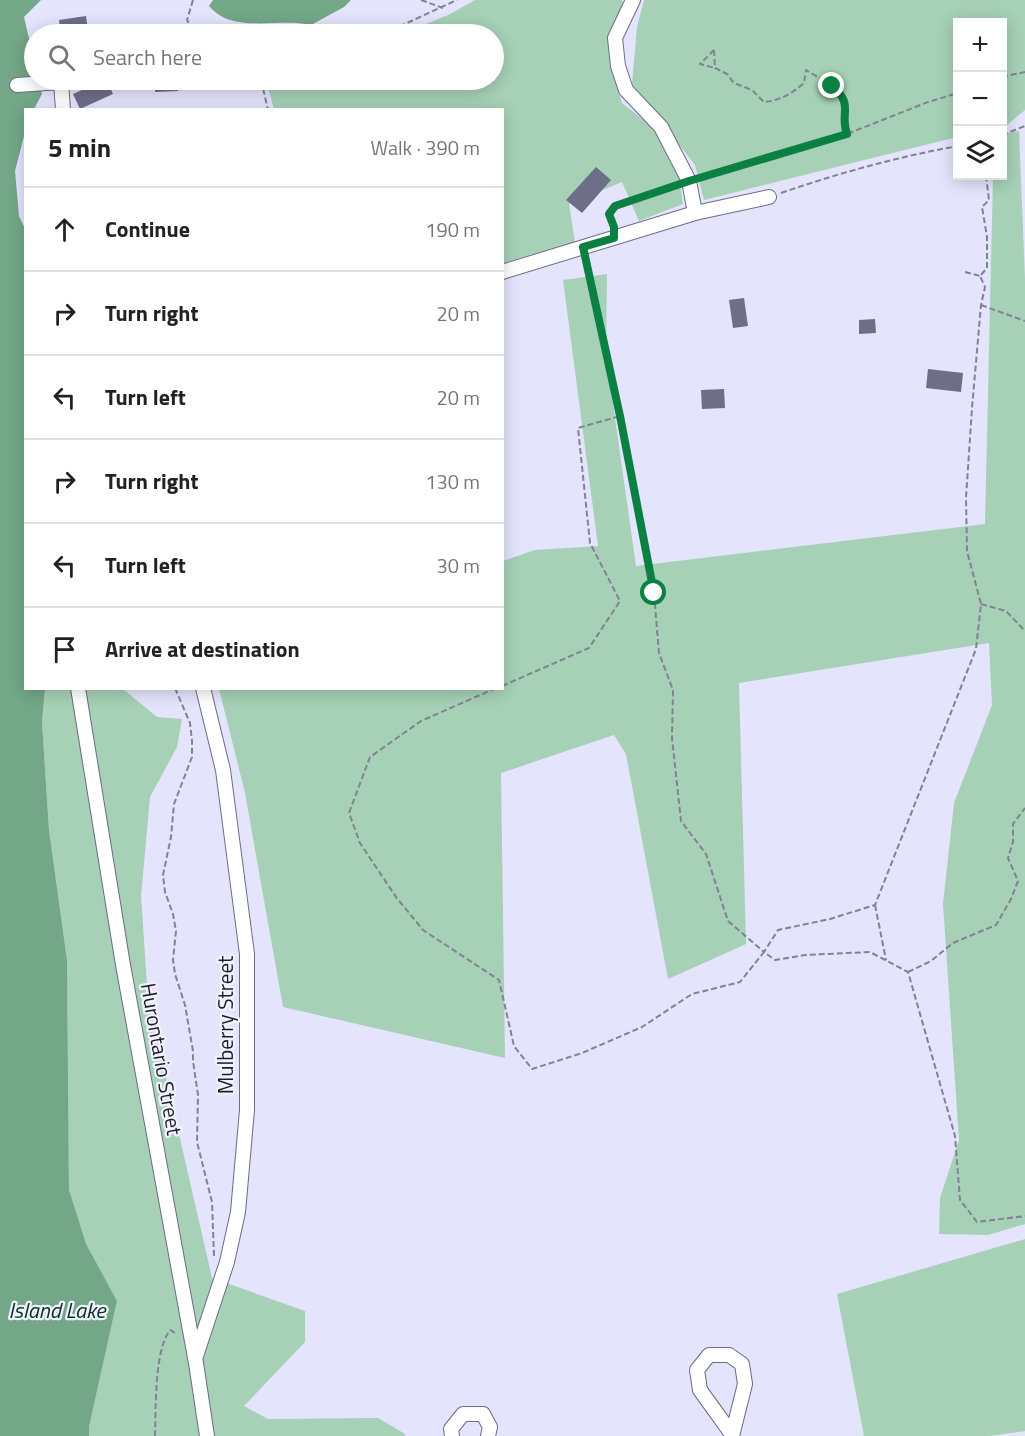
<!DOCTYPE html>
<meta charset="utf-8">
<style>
:root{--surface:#fff;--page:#f2f2f2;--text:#222;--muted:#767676;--line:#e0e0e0}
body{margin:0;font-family:"Titillium Web",sans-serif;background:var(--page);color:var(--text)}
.controls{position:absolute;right:18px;top:18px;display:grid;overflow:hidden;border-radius:0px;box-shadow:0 3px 15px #0003}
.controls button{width:54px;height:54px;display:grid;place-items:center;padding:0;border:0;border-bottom:2px solid var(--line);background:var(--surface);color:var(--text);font:30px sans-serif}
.stop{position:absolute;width:18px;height:18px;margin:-14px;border:4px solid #0b8043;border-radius:50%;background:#fff}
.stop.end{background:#0b8043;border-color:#fff;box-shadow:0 2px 6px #0008}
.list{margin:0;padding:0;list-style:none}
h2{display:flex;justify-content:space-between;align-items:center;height:78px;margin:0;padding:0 24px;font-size:26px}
h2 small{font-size:20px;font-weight:400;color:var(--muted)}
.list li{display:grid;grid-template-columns:39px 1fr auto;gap:18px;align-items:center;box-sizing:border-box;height:84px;padding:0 24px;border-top:2px solid var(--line)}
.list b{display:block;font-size:22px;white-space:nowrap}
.list em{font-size:20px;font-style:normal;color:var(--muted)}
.icon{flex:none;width:33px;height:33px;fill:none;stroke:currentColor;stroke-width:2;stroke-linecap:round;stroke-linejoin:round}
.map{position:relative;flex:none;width:1025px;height:1436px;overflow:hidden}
.search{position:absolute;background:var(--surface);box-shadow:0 3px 15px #0003;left:24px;top:24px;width:480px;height:66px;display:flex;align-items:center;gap:15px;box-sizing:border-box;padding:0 21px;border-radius:33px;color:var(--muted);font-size:22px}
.panel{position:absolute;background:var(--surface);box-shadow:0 3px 15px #0003;left:24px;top:108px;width:480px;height:582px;border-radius:0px}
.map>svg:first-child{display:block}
</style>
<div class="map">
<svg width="1025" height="1436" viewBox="0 0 1025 1436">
<rect width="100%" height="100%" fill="#e4e4fc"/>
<g fill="#a6d1b6">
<path d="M475,0H622L623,4L609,33L616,82L622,103L659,132L679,178L683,204L639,221L622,182L569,204L575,242L503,263L502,110L274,109L266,80H494V34H401L448,15Z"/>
<path d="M644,0H1025V110L1007,125L1003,126L1002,22H958L957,137L704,200L695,165L632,84L637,27Z"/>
<path d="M1019,131L1025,279V1224L988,1235L939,1234L940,1198L959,1140L943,904L954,803L992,705L989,643L739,683L746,944L668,979L626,754L614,735L501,773L505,1058L283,1007L245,793L219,689L502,688L503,561L535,550L598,546L563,280L607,274L606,355L636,566L985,524L993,176H1002L1003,134Z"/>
<path d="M45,689H123L157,717L182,719L177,747L150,797L141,896L148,999L212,1278L305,1311V1342L244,1406L268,1419L378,1418L405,1434V1436H89V1427L117,1301L85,1244L69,1191L67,960L49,830L42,722Z"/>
<path d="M1025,1239V1431L989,1436H864L837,1294Z"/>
</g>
<g fill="#73a787">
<path d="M0,0H41L24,17L34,60V80H39L42,94L34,109L26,110L25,132L15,171L19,216L26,231V688L45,689L42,722L49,830L67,960L69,1190L86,1244L117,1301L89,1427V1436H0Z"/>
<path d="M213,0H351L344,7L311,25C279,17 233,35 209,6Z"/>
</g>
<g fill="#6f6e89">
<path d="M86,16L88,30L66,33V31H60L59,20Z"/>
<path d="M104,80H107L113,94L80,109L73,94Z"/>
<path d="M155,80H177L178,91L155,92Z"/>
<path d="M596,167L611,180L582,213L566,200Z"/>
<path d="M744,298L748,326L733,328L729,300Z"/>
<path d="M875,319L876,333L859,334V320Z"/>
<path d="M928,369L963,373L961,392L926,388Z"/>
<path d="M724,389L725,408L702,409L701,390Z"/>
</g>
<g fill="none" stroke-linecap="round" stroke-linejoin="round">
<g stroke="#6c6b86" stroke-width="16">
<g id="minor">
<path d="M633,0L615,38L618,66L626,90L661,127L689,181L695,213"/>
<path d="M17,85L61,82L63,110"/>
<path d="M502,272L695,213L769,197"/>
<path d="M78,688L123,965L196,1363L207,1436"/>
<path d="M196,1356L227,1262L238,1212L247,1110V954L223,770L203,688"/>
<path d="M731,1433L700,1390L697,1370L709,1355H729L742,1364L745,1384L732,1436"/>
<path d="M452,1436L451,1429L463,1414H483L490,1427L488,1436"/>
</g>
</g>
<g stroke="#828294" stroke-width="2" stroke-dasharray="6 3" stroke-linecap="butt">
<path d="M193,0L187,20L196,34"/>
<path d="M421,0L443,8"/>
<path d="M383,34L457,0"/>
<path d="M714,50L715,68L727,74L734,83L752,90L764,102C779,101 793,93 804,83L806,70C822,80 845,89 846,110C846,120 843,125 847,134"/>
<path d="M714,50L700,64L715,68"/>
<path d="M1002,77L1025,72"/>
<path d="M261,80L268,110"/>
<path d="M1002,135L1025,126"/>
<path d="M701,177L847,134L928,102L958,93"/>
<path d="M781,193C839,173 897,157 958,146"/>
<path d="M613,224L609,214L615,206L679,185"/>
<path d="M586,259L620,416L654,593L659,653L673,690L672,738L681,821L706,854L728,921L764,952L778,930L830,919L875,905L976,649L981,604L967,551L966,498L972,408L981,305L985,287L980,276L987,268V237L982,207L989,200L986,176"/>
<path d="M965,272L980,276"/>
<path d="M981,305L1025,321"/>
<path d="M981,604L1006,611L1025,631"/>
<path d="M502,686L589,648L620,601L590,543L578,428L620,416"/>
<path d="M175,688L190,723L192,741V757L174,804L171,837L163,875L165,892L173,914L176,931L173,960L175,974L185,1005L193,1051V1061L198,1095L197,1142L212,1202L214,1256"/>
<path d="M496,688L421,721L370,757L349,813L360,843L396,897L423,930L499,980L514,1046L532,1069L582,1053L642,1027L692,994L740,982L764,952L775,960L805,955L870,952L908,972L955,1136L960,1200L977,1222L1025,1216"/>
<path d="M875,905L886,960"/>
<path d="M908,972L931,961L953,943L996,925L1011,899L1018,881L1008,858L1013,842V824L1025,808"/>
<path d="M155,1436C156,1409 154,1351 170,1330L177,1334"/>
</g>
<use href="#minor" stroke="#fff" stroke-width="14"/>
</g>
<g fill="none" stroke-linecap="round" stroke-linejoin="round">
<path stroke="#0b8043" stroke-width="8" d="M654,593L620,416L583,247L614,238V227L609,214L615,206L689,181L847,134C839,113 855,105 832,86"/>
</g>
<g text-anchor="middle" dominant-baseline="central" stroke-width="4.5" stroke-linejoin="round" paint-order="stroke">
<g font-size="21" fill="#1d1c27" stroke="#f2f2ff">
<text transform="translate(225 1025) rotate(-90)">Mulberry Street</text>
<text transform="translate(162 1059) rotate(80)">Hurontario Street</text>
</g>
<g font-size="22" font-style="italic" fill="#06331d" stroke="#f2f2ff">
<text x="57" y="1310">Island Lake</text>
</g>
</g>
</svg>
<div class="controls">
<button>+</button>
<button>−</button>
<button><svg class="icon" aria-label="layers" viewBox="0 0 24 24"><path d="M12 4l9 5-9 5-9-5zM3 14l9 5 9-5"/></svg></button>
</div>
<div class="stop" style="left:654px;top:593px"></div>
<div class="stop end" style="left:832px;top:86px"></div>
<div class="search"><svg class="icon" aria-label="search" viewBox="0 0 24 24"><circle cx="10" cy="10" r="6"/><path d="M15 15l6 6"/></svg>Search here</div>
<section class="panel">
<h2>5 min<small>Walk · 390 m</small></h2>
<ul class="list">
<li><svg class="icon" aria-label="ahead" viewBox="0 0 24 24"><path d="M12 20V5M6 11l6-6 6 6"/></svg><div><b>Continue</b></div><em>190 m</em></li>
<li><svg class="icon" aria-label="right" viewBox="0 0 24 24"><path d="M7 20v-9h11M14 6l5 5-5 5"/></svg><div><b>Turn right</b></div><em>20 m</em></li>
<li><svg class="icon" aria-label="left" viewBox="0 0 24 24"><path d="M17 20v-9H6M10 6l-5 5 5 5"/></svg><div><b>Turn left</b></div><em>20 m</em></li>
<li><svg class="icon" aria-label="right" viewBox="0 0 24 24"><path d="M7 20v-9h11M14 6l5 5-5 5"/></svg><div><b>Turn right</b></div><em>130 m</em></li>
<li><svg class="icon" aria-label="left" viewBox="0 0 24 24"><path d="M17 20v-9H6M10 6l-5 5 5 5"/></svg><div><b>Turn left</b></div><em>30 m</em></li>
<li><svg class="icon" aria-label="arrive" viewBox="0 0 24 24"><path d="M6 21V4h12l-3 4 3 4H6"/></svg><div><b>Arrive at destination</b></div></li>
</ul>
</section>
</div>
